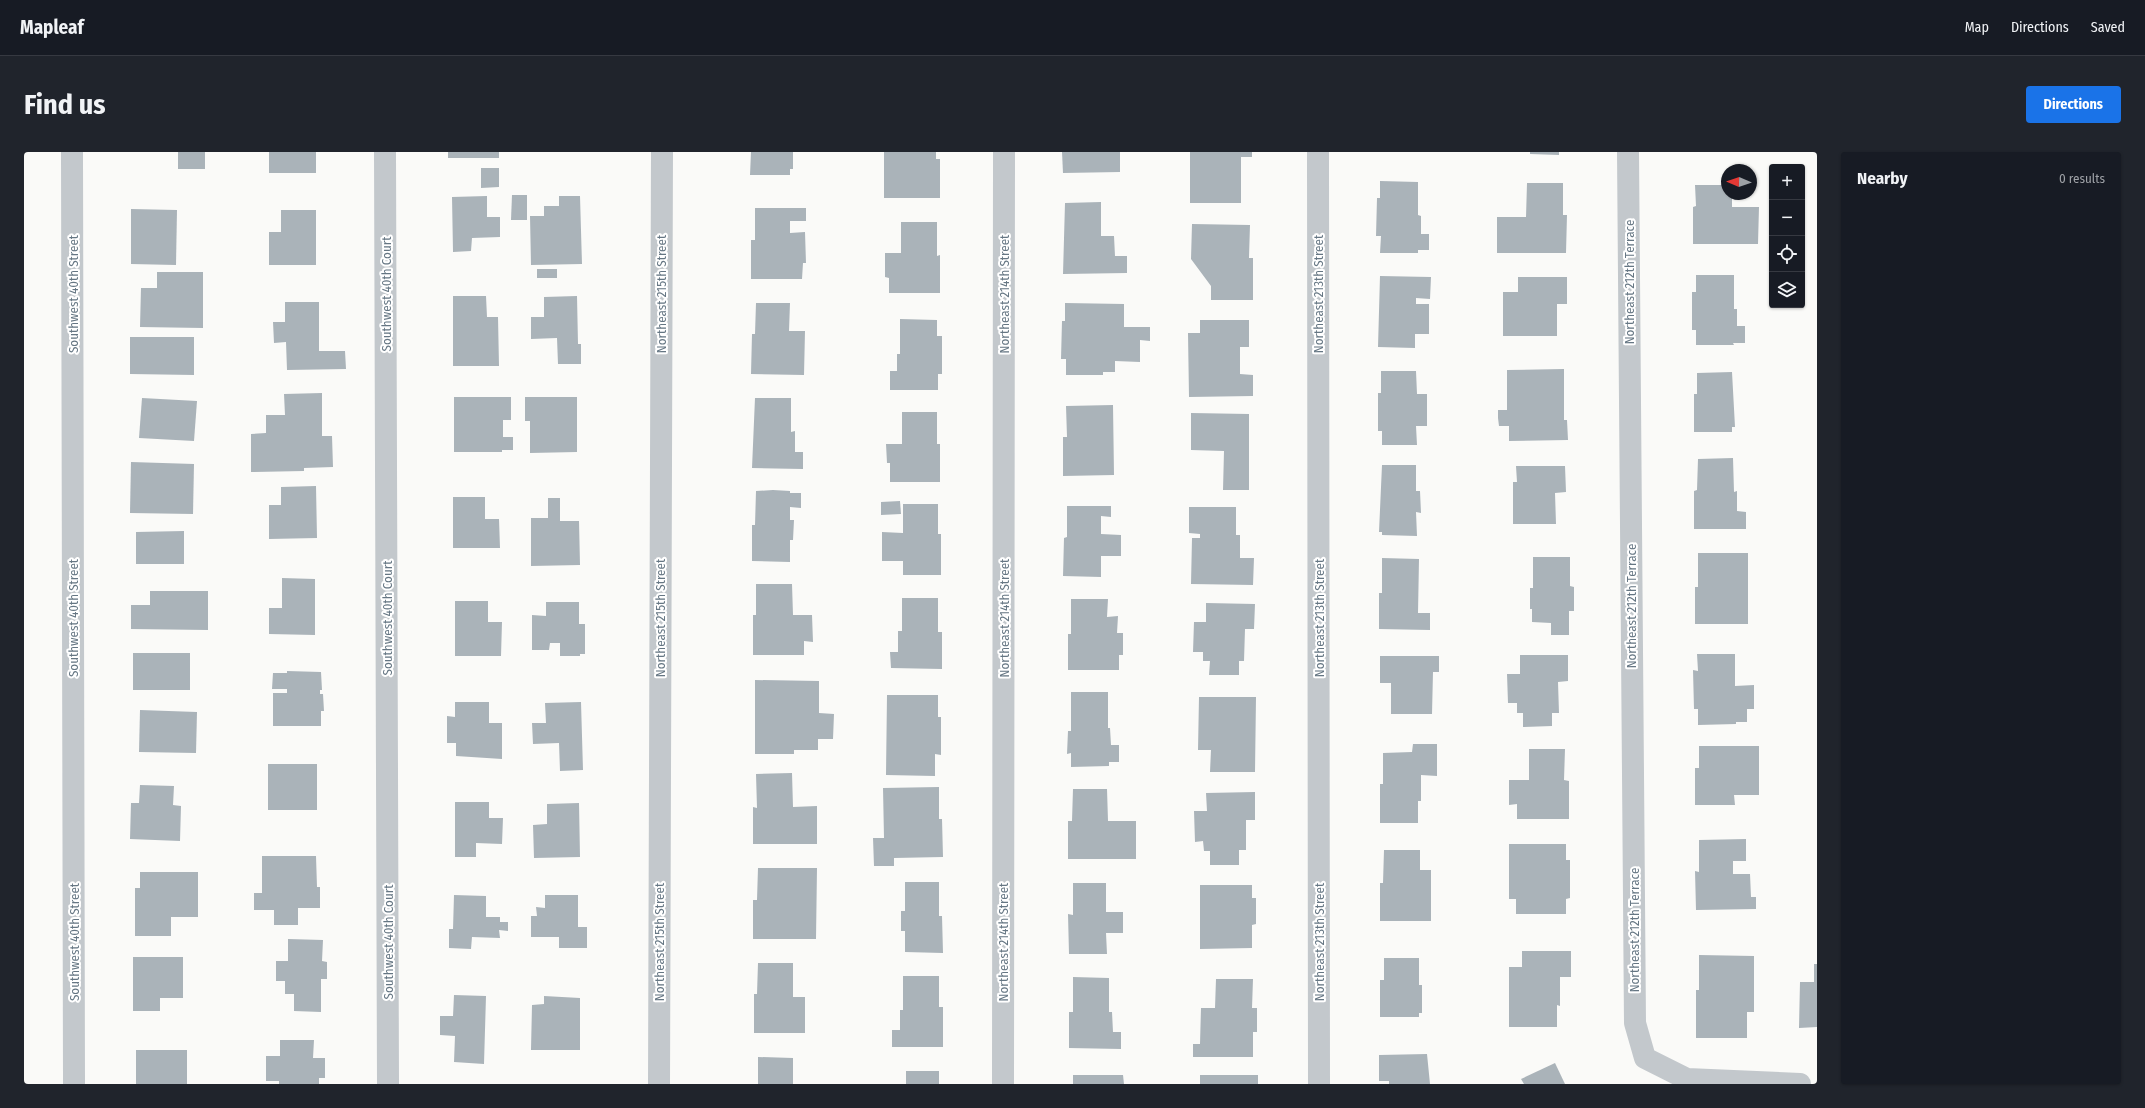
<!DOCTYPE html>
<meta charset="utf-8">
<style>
:root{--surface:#171b24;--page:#20242c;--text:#f1f3f6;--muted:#9ea1a6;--line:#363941;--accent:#1a73e8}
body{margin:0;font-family:"Fira Sans Condensed",sans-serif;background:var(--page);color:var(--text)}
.controls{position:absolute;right:12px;top:12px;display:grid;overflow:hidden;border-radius:4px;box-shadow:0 1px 3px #0004}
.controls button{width:36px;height:36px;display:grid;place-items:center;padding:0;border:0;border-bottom:1px solid var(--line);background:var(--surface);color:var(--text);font:20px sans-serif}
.compass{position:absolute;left:1697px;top:12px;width:36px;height:36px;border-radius:50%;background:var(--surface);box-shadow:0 1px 3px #0004;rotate:272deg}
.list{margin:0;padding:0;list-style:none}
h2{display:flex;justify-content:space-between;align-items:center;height:52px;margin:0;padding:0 16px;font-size:17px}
h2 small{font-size:13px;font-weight:400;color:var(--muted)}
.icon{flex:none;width:22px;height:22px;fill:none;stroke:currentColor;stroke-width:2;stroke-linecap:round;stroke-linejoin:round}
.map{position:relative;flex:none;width:1793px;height:932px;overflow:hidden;border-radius:4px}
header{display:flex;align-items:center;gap:24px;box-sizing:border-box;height:56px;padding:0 20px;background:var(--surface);border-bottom:1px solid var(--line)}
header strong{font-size:19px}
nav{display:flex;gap:22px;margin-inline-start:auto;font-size:14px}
.intro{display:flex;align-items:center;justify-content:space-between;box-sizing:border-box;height:96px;padding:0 24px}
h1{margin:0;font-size:28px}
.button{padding:10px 18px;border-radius:4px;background:var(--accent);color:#fff;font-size:14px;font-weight:700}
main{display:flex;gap:24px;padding:0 24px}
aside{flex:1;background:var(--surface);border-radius:4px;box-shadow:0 1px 3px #0004}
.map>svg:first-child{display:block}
</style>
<header>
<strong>Mapleaf</strong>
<nav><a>Map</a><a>Directions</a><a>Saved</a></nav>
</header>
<div class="intro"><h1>Find us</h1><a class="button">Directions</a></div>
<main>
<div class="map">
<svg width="1793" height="932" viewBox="0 0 1793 932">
<rect width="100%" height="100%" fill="#fafaf8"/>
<g fill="#aab3b9">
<rect x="154" y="0" width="27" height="17"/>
<rect x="245" y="0" width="47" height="21"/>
<rect x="424" y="0" width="51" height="6"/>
<path d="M727,0H769V17H766V23H726Z"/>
<path d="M860,0H912V7H916V46H860Z"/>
<path d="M1038,0H1096V20L1039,21Z"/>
<path d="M1166,0H1228V5H1217V51H1166Z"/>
<path d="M1506,0H1535V3L1506,2Z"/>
<path d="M457,16H475V35L457,36Z"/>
<path d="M1356,29L1394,30V63L1397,64V82H1405V98H1394V101H1356L1357,84H1352L1353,46H1356Z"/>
<path d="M1503,31H1539V63H1543L1542,101H1473V65H1502Z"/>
<path d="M1671,33H1703V42H1708V55H1735L1734,92H1669V55L1672,54Z"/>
<path d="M488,43H503V68H487Z"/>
<path d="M463,44V65H476V85L448,86L447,99L429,100L428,45Z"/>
<path d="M535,44H556L558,112L507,113L506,64H520V54H535Z"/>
<path d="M1077,50V84H1090L1091,104H1103V121L1039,122L1041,51Z"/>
<path d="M731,56H782V69H766V81L781,80L782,111H779L778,127H727V88H731Z"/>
<path d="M107,57L153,58L152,113L107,112Z"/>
<path d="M257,58H292V113H245V80H257Z"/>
<path d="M877,70H913V104L916,103V141H865V126L861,125V101H877Z"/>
<path d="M1168,72L1226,73L1225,106H1229V148H1187V134L1167,107Z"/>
<rect x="513" y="117" width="20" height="9"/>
<path d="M133,120H179V176L116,175L117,136H133Z"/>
<path d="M1672,123H1710V157H1713V174H1721V191H1709L1710,193H1672V178H1668V140H1672Z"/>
<path d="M1356,124L1407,125L1406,147L1392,146V152H1405V182H1391V196L1354,195Z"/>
<path d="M1494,125H1543V152H1533V184H1479V140H1494Z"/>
<path d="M429,144H462L463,165H474L475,214H429Z"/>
<path d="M553,144L554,192H557V212H534L533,186L507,187V165H520V145Z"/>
<path d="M261,150H295V199H321L322,217L263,218L262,190L250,191L249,170H261Z"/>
<path d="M732,151H766L765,179H781L780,223L727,222L728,182H731Z"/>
<path d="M1041,151L1100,152V175H1126V189L1116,188V210L1091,209V220H1079V223H1042V207H1037L1038,169H1041Z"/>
<path d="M876,167L913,168V184H918V222H914V238H866V219H873V202H876Z"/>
<path d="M1176,168H1225V195H1216V222L1229,223V244L1165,245L1164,181H1176Z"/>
<path d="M106,185H170V223L106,222Z"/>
<path d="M1540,217V268H1543L1544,288L1485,289V274H1475L1474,266V258H1483V218Z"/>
<path d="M1357,219H1392L1393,242H1403V274H1392L1393,293H1358V279H1354V241H1357Z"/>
<path d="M1708,220L1711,275H1708V280H1670V242H1673V221Z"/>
<path d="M298,241V284H308L309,315L280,316V319L227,320V282L242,281V263H261L260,242Z"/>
<path d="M430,245H487V268H479V285H489V298H478V300H430Z"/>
<path d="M501,245H553V300L506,301V269H501Z"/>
<path d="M118,246L173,249L170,289L115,286Z"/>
<path d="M731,246H767V280L771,279V300H779V317L728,316Z"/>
<path d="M1089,253L1090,323L1039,324V285H1043L1042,254Z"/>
<path d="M878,260H913V292H916V330H866V311H863L862,292H878Z"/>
<path d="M1167,261L1225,262V338H1199L1200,299L1167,298Z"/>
<path d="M1709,306L1710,340L1713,339V359L1722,360V377H1670V339L1673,338L1674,307Z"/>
<path d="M107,310L170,312L169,362L106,361Z"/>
<path d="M1358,313H1392V339H1396L1397,361L1392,360L1393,384L1358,383V380H1355Z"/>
<path d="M1492,314H1541L1542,340L1531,341L1532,372H1489V330H1493Z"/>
<path d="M292,334L293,386L245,387V353H257V335Z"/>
<path d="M749,338L766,339V341H777V356L766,355V368H770L769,388H766V410L728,409V373H731L732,339Z"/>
<path d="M429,345H461V367H475L476,396H429Z"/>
<path d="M524,346H536V369H555L556,413L507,414V366H524Z"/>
<path d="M876,349L877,362L857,363V350Z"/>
<path d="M879,352H914V382H917V423H879V409H858V380L879,381Z"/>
<path d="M1043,354H1087V365L1077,364V382L1097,383V404H1077V425L1039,424L1040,386L1043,385Z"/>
<path d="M1165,355H1212V383H1216V406H1230L1229,433L1167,432L1168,386H1176V382L1165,381Z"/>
<path d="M160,379V412H112V380Z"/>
<path d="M1674,401H1724V472H1671V435H1674Z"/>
<path d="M1509,405H1546V434L1550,435V459H1545V483H1527V471L1508,470V457H1506V436H1509Z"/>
<path d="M1358,406L1395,407L1394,461H1406V478L1355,477V441H1358Z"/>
<path d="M258,426L291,427V483L245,482V456H258Z"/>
<path d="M732,432H768L769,463H788L789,490L780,489V503H729V463H732Z"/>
<path d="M126,439H184V478L107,477V453H126Z"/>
<path d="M878,446H914V480H918V517L867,516L866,500H874V479H878Z"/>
<path d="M1047,447H1084L1083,465L1094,464L1093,481H1099V503H1095V518H1044V482H1047Z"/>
<path d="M431,449H464V470H478L477,504H431Z"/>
<path d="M522,450H555V472H561V502H556V504H536V491H526L525,498H508V463L522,464Z"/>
<path d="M1182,451L1231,452L1230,477H1221L1220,509H1215V523H1185L1186,509H1179V500H1169L1170,470H1182Z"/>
<rect x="109" y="501" width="57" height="37"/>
<path d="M1673,502H1711V534L1730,533V557H1723V570H1712V572L1674,573V557H1670L1669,518L1674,519Z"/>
<path d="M1496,503H1544V529L1534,530L1535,561H1528V574L1499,575V561H1493V551H1484L1483,522H1496Z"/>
<path d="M1356,504H1415V520H1409L1408,562H1367V531H1356Z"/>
<path d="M263,519L297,520L298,538H296V542H299L300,559H297V574H249V541H263V537H248L249,521H263Z"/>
<path d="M731,528L795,529V561L810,562L809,587H794V598H770V602H731Z"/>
<path d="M1047,540H1084V576H1086L1087,593H1095V610H1085V614L1047,615V601L1043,602L1044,579H1047Z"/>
<path d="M863,543H914V565H917V603L911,602V624L862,623Z"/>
<path d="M1175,545H1232L1231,620H1186L1187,598H1174Z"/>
<path d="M431,550H465V571H478V607L432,604V591H423V564L431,565Z"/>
<path d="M557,550L559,618L536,619L535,591L509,592L508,571H522L521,551Z"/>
<path d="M116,558L173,560L172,601L115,600Z"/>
<path d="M1389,592H1413V624L1397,623V649H1394V671H1356V632H1359V601L1388,600Z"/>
<path d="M1675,594H1735V643H1710L1711,653H1671V616H1675Z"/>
<path d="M1505,597H1541L1540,628L1545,629V667H1493V652L1485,653V628H1505Z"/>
<rect x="244" y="612" width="49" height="46"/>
<path d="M768,621L769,655L793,654V692H729V655L733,656L732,622Z"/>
<path d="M116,633L150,634L149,653L157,654L156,689L106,687L107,651H115Z"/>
<path d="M915,635V667H918L919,705L870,706V714H850L849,686H860L859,636Z"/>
<path d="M1049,637H1083L1084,669H1112V707H1044V669H1048Z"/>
<path d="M1231,640V668H1222V698H1215V713H1186V699H1180L1179,689L1171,690L1170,659H1183L1182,641Z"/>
<path d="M431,650H465V666H479L478,692L452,691V705H431Z"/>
<path d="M555,651L556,705L510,706L509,673L523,672V652Z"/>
<path d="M1722,687V709H1709V722H1726L1727,745H1732V757L1672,758L1671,719L1675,720V688Z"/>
<path d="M1485,692H1542V708H1546V746L1542,747V762H1492V747H1485Z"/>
<path d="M1360,698H1396V718H1407V769H1356V731H1359Z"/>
<path d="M238,704H292L293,735H296V756H274V773H250V758H230V741H238Z"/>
<path d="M734,716H793L792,787H729V748H733Z"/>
<path d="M116,720H174V765H147V784H111V736H116Z"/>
<path d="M881,730H915V764H918L919,801L881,800V779H877V759H881Z"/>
<path d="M1049,731H1082V760H1099V781H1082L1083,802H1045L1044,762L1049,763Z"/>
<path d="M1176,733H1228V746H1232V772L1228,773V796L1176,797Z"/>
<path d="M430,743L462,744V765H476V770H484V779L475,778L476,786L448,785L447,797L425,796V777H429Z"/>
<path d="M521,743H554V775H563V796H535V785H507V764H513L512,755L521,756Z"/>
<path d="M264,787L299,788L298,809L303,810V827H297V860L270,859V842H261V829H252V809H264Z"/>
<path d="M1498,799H1547V825H1536V854L1533,853V875H1485V815H1498Z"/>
<path d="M1675,803L1730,804V860H1723V886H1672V838H1675Z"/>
<path d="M109,805H159V846H136V859H109Z"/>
<path d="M1360,806H1395V833H1398V861H1395V865H1356V828H1360Z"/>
<path d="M734,811H769V845H781V881H730V842H733Z"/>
<path d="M1790,812H1793V875L1775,876L1776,830H1790Z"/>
<path d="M879,824H915V855H919V895H868V878H876V858H879Z"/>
<path d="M1049,825L1085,826V860H1088L1089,880H1097V897L1045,896V860H1049Z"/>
<path d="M1192,827H1229L1228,856H1233V880H1229V905H1169V892H1176L1177,856H1191Z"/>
<path d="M430,843L462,844L460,912L430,910L431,884L416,883V864H429Z"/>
<path d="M520,844L556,846V898H507L508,853L520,852Z"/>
<path d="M256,888H290L289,906H301V926H295V932H255V929H242V904H256Z"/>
<rect x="112" y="898" width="51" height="34"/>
<path d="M1403,902L1406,932H1365V929H1355V903Z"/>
<path d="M734,905L769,906V932H734Z"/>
<path d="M1531,911L1541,932H1500L1497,927Z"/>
<rect x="882" y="919" width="33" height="13"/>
<path d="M1049,923H1099L1100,932H1049Z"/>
<rect x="1176" y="923" width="58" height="9"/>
</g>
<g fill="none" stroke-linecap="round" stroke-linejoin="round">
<g stroke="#c3c8cc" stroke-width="22">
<path d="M48,0L50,932"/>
<path d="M361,0L364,932"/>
<path d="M1294,0L1295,932"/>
<path d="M1604,0L1611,871L1621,906L1663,927L1776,932"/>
<path d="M635,932L638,0"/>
<path d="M979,932L980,0"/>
</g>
</g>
<g text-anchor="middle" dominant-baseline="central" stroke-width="4" stroke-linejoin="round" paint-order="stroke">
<g font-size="13" fill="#657683" stroke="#fff">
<text transform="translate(1605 130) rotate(-90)">Northeast 212th Terrace</text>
<text transform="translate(49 142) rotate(-90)">Southwest 40th Street</text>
<text transform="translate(362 142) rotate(-90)">Southwest 40th Court</text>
<text transform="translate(637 142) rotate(-90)">Northeast 215th Street</text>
<text transform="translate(980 142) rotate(-90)">Northeast 214th Street</text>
<text transform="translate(1294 142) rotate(-90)">Northeast 213th Street</text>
<text transform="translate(1607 454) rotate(-90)">Northeast 212th Terrace</text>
<text transform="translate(49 466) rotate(-90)">Southwest 40th Street</text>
<text transform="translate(363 466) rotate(-90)">Southwest 40th Court</text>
<text transform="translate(636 466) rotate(-90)">Northeast 215th Street</text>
<text transform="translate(980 466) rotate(-90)">Northeast 214th Street</text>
<text transform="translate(1295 466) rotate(-90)">Northeast 213th Street</text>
<text transform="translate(1610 778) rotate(-90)">Northeast 212th Terrace</text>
<text transform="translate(50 790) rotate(-90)">Southwest 40th Street</text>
<text transform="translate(364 790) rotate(-90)">Southwest 40th Court</text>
<text transform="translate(635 790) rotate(-90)">Northeast 215th Street</text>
<text transform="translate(979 790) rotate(-90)">Northeast 214th Street</text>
<text transform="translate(1295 790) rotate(-90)">Northeast 213th Street</text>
</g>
</g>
</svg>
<div class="controls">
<button>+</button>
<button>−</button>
<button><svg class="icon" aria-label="locate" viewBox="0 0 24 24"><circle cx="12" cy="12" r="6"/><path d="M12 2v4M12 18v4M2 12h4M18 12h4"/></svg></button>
<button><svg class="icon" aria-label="layers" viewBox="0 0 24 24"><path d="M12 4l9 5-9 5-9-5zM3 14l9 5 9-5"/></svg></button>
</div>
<svg class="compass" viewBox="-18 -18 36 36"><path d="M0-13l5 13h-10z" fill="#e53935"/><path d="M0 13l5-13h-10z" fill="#9ea1a6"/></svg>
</div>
<aside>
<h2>Nearby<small>0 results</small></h2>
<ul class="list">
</ul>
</aside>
</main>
